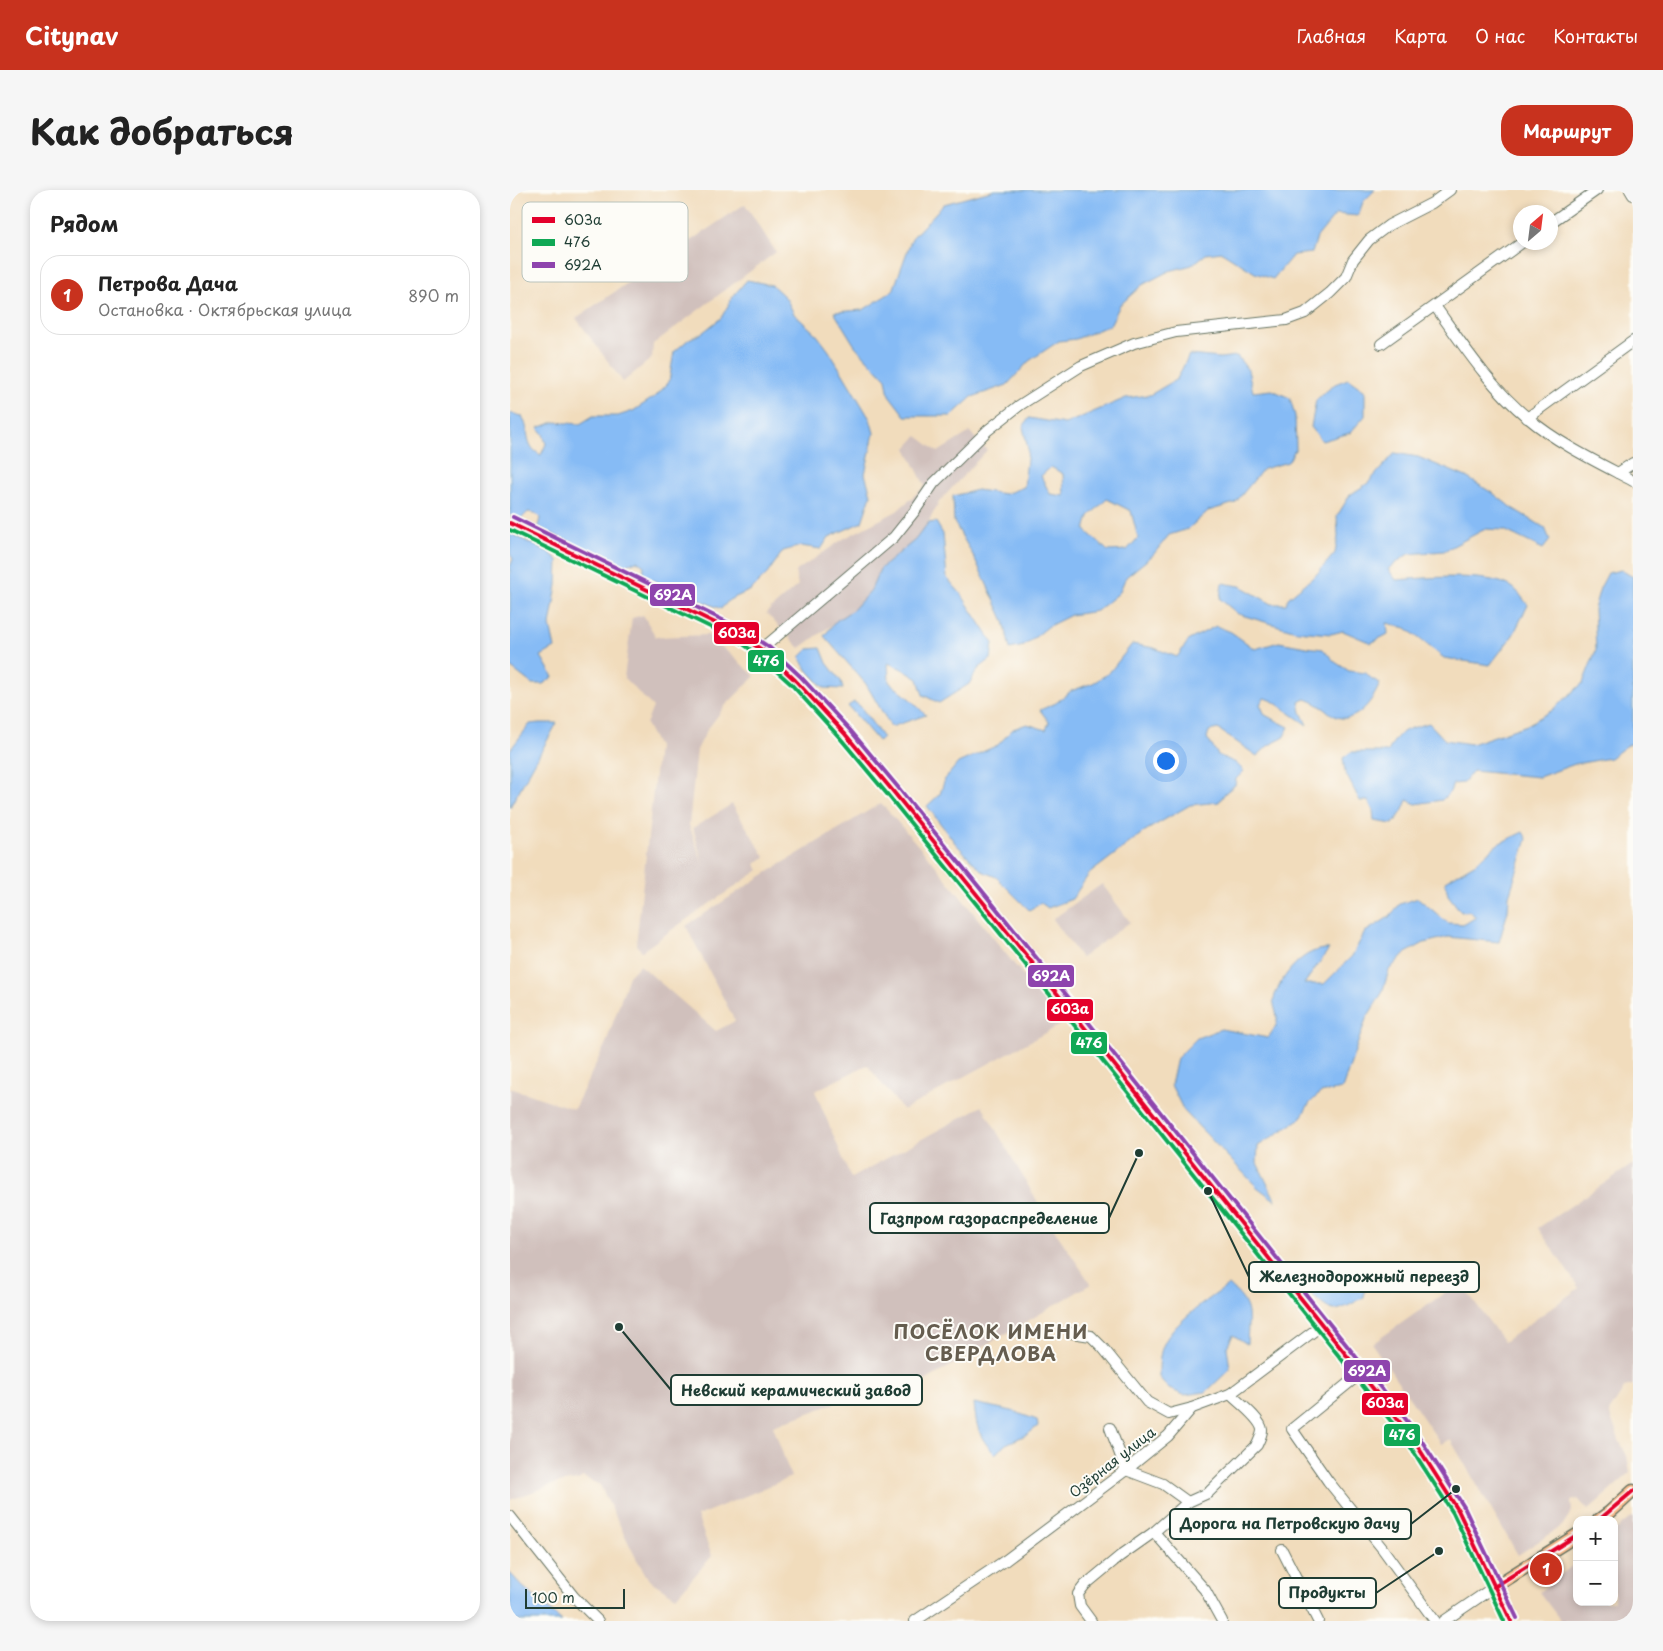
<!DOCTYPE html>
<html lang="ru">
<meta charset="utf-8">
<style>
:root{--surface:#fff;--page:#f6f6f6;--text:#222;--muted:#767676;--line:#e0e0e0;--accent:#c8321e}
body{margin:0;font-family:"Playpen Sans",sans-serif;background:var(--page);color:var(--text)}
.controls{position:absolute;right:15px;bottom:15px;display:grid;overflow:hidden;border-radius:10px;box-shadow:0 2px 8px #0003}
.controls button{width:45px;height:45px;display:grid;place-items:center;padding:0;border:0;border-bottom:1px solid var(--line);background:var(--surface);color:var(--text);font:25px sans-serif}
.compass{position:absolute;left:1003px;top:15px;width:45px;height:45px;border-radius:50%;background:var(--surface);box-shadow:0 2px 8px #0003;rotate:28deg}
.scale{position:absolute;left:15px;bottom:12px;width:100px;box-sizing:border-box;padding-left:5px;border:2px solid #1f3d34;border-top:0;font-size:14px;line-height:18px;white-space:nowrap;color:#1f3d34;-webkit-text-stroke:4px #fdfcf7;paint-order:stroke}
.you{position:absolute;left:655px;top:570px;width:18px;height:18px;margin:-12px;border:4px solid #fff;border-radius:50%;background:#1a73e8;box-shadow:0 0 0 8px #1a73e833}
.badge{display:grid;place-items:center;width:32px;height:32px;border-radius:50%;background:var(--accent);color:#fff;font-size:16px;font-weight:700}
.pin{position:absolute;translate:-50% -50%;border:2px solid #fff;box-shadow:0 1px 5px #0006}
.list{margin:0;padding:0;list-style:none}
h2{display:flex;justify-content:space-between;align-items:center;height:65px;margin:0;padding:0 20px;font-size:21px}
h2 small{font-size:16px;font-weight:400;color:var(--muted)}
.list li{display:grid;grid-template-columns:32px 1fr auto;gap:15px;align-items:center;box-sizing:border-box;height:80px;margin:0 10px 10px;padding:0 10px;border:1px solid var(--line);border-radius:20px}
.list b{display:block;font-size:19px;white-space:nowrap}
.list p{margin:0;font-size:16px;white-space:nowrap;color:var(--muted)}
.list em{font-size:16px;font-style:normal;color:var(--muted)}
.map{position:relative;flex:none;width:1123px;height:1431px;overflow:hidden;border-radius:20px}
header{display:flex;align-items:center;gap:30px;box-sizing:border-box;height:70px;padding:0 25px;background:var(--accent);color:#fff}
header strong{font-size:24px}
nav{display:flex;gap:28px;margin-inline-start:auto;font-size:18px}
.intro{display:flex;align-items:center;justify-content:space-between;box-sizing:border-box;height:120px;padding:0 30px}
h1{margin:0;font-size:35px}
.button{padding:12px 22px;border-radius:20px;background:var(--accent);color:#fff;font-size:18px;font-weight:700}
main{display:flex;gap:30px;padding:0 30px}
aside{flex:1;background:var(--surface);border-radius:20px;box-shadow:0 2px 8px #0003}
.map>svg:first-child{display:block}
</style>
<header>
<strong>Citynav</strong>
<nav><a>Главная</a><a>Карта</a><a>О нас</a><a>Контакты</a></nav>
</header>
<div class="intro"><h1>Как добраться</h1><a class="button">Маршрут</a></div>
<main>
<aside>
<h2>Рядом<small></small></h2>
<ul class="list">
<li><span class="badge">1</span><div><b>Петрова Дача</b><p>Остановка · Октябрьская улица</p></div><em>890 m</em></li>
</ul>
</aside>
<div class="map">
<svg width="1123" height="1431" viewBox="0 0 1123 1431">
<rect width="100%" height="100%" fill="#fdfcf7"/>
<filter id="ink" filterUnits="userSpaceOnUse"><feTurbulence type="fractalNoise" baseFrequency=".02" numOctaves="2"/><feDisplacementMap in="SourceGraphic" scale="10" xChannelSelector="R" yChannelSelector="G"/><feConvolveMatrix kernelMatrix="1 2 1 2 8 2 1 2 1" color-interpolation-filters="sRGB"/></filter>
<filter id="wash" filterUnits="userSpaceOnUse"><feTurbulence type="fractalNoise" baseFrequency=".0096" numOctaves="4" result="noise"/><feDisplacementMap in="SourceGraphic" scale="20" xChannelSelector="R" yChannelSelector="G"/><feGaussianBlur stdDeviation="1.12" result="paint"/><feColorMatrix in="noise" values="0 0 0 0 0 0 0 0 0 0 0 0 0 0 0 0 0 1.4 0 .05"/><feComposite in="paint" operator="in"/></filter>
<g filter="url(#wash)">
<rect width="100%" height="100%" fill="#f1dcbc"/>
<g fill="#d0c0bc">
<path d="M235,14L266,62L143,154L142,168L113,192L66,128Z"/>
<path d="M460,242L477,260L429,312L418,333L405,350L370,379L361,400L344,419L290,458L256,423L288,395L285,382L333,349L387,321L415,296L396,258L407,246L428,262Z"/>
<path d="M133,425L146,447L198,445L245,486L215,516L197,540L187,560L179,635L193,675L183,638L222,614L255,667L245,674L249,680L180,727L132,761L126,755L148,557L136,534L143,517L114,488L122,428Z"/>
<path d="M371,613L426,676L552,834L393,920L357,875L305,901L341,988L472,916L541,1035L581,1094L384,1209L356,1202L263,1236L281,1287L187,1326L202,1366L166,1407L139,1390L126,1368L90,1295L73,1287L68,1290L47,1293L0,1310V898L64,919L96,853L119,786L130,775L206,841L225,831L176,736L250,687Z"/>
<path d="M592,694L620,732L571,768L543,729Z"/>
<path d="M1123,974V1195L1115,1197L1099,1222L1109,1250L1117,1266L1120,1283L1078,1320L1068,1309L1061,1311L1062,1321L1052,1336L1008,1365L940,1249L931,1254L862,1154L950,1092L994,1152L1069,1098L1028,1038Z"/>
<path d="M1123,1326V1431H1051L1029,1402L1067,1372V1412H1104V1341Z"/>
</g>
<g fill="#86bbf5" stroke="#527c94" fill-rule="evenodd">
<path d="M485,0H865L853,12L848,26L826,24L807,47L802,63L783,65L763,89L745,83L712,62L696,64L682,75L659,81L632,95L610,115L600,135L566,149L549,151L519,171L497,195L462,207L441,226H395L379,205L376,189L345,156L324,122L353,120L383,101L402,48L434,14Z"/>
<path d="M237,90L262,95L276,108L284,124L307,145L319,161L360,229L364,243L355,284L361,305L352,332L319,347L311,359L291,356L273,361L257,384L241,400L219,410L211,419L133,386L134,376L127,371L118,374L113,378L28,337L30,328L25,323L18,322L10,330L0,325V223L12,226C21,241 13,256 31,265L36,254L33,244L28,238L44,232L70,234L83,226H108L123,221L146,206L159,192L164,162L179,149L192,143L211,128L224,105Z"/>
<path d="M679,165L710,168L727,166L738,180L743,202L762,200L780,208L785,226L786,258L778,272L753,279L725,313L698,321L678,339L659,345L643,365L616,387L609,403L587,421L561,425L539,436L514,456L500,459L494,431L464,367L444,332L443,306L467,300L495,304L514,297L518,259L513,237L519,228L555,234L616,208L640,205L667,189ZM541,277L553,284L554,306L540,304L531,286ZM597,309L621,321L628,348L617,360L598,361L575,340L579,326Z"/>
<path d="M838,189L855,201V226L840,243L812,251L801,237L806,210L825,194Z"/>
<path d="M885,263L908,267L956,287L984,304L1002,318L1035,338L1040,350L1033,359L994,340L975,339L934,361L898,364L878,379L886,390C915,388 978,382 1002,397C1008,401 1013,409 1018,415L1003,445L980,475L934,468L896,438L877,433L878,444L861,453L833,441L821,444L786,441L728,424L710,409L712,393L730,396L762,414H776L778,408L806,385L825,363L828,347L827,326L840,305L858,293Z"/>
<path d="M426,332L433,344L437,388L451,404L483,453L481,469L468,479L459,494L429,513L413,505L408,489L392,479L378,473L379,492L401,510L416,525L381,537L356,494L314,446L326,431L344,419L361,400L370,379L405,350L418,333Z"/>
<path d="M0,343L40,363L48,370L47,395L40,435L45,458L31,466L43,487L33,494H22L0,477V377L3,369L0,364Z"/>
<path d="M1111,380L1123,387V554H1119L1100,568L1065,574L1029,587L963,581L953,593L943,594L940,602L932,610L906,614L897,610L892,622L883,634L864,631L863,620L858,611H850L835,582L833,568L841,562H878C889,539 896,540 919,533L935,550L961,554L1017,535L1041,521L1073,493L1086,460L1084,419L1090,398L1098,383Z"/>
<path d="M706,436L721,442L745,459L769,452L796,457L813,459L825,472L839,481L856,483L862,489L870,493C864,509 847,534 827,527C821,525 816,519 810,516C806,513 801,511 796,509L789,512L791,522L797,535L761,510L754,508L750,514L755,525L779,537L773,548L759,555L747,566L708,539L699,541L697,548L708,565L726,573L734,581L726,589L725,595L715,603L709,612L680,615L635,641L579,684L562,709L538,718L531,713L519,720L486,687L472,681L446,654L417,616L430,604L435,589L448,573L488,555L503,539L517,534L536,540L539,532L530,520L546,513L561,501L583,493L599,483L622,454L644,458L667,467L679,450Z"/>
<path d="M311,458L317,473L331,491L333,499L314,498L298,481L290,467L298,459Z"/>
<path d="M344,512L350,516L373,548L368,551L338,516Z"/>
<path d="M29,533H47L0,617V560L20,534Z"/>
<path d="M1013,642L1017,649L999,706L998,721L989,752L938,747L914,753L894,764L879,780L872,803L856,829L832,899L810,903L799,914L790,929L748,956L747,973L766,1011L747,997L674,921L661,895L667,868L687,848L711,839L758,848C761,843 767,836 767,831C768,823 762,815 764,808C771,786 794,757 819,759L794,794H814L842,766L855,742L879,727L890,714L908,708L938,733L955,734L966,727L959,721L951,722L938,705L935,691L966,673L988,654Z"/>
<path d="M829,1075L841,1076C852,1086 857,1091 854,1107C846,1111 835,1119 825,1120C814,1120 796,1099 791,1089C790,1086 790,1081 789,1078Z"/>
<path d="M719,1095C744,1117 738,1124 737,1154L723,1145L717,1157L720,1179L696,1202L674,1205L659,1199L649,1187C649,1177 649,1165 653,1156C662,1133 699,1109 719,1095Z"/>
<path d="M464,1213L502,1221L527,1230L528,1236L518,1244L496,1254L485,1264C469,1248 466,1236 464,1213Z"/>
<path d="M0,1383L12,1396L52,1431H0Z"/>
</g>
</g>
<g filter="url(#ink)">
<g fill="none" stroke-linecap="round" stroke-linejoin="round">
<g stroke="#687564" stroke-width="12">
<g id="minor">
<path d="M1120,0L1123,5"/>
<path d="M1040,33L1087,0"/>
<path d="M925,116C953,155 980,197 1018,228C1049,254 1087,272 1123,291"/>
<path d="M871,154L1013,52"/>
<path d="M1017,228L1123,151"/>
<path d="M1108,283L1123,273"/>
<path d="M249,458L259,453L384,347L404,322L424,293L478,240L510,215L571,176L624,153L666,142L776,130L795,123L820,103L836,87L843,70L859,50L879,35L922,13L940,0"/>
<path d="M562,1143L581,1146L593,1158L637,1212L659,1224L682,1218"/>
<path d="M851,1183L782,1239L818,1291L872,1358L925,1431"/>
<path d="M600,1238L616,1280L653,1294L678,1312"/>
<path d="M0,1326L64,1407L88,1431"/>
<path d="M644,1342L695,1400L712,1431"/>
<path d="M772,1360L808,1431"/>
<path d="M405,1431L496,1370L616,1280L658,1246L682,1218L720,1204L812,1135"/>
<path d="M581,1431L570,1416L568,1404L575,1395L610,1366L644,1342L678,1312L698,1303L747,1255C749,1250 752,1245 752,1240C751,1229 728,1212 720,1204"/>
<path d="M934,1431L984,1397L1001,1431"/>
</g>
</g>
<g stroke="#687564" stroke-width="15">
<g id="major">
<path d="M0,333L232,446L256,463L285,490L335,544L382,600L554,812L901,1246L943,1311L984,1397L1067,1345"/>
<path d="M1089,1330L1100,1322L1123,1301"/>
</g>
</g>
<use href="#minor" stroke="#fff" stroke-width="10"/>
<use href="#major" stroke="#fbbb8c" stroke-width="12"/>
<g stroke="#fdfcf7" stroke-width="8">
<g id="bus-1">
<path d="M0,333L232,446L256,463L285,490L335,544L382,600L554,812L901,1246L948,1320L1001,1431"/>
<path d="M1089,1330L1123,1301"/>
<path d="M984,1397L1067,1345"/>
</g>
</g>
<g stroke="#fdfcf7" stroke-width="8">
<path id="bus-2" d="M0,340L229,451L252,468L281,494L330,548L377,604L549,816L896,1250L943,1323L994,1431"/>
</g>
<g stroke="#fdfcf7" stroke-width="8">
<path id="bus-3" d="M3,327L235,441L260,458L290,486L340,540L387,596L559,808L906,1242L954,1317L1007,1428"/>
</g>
<use href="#bus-1" stroke="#e4002b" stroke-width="4"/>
<use href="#bus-2" stroke="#10a855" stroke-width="4"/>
<use href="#bus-3" stroke="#8e44ad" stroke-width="4"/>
</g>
</g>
<g text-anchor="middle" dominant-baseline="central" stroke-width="4" stroke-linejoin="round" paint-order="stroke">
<g font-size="14" fill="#1f3d34" stroke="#fdfcf7">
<text transform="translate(602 1272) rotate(-38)">Озёрная улица</text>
</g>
<g font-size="19" font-weight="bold" letter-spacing="1" fill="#655d4f" stroke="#fdfcf7">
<text x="481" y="1141">ПОСЁЛОК ИМЕНИ<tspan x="481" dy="22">СВЕРДЛОВА</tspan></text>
</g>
</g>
<rect x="12" y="12" width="166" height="80" rx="8" fill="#fdfcf7" stroke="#bac3bc" stroke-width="1"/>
<rect x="22" y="27" width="23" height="6" fill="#e4002b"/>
<rect x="22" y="49" width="23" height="7" fill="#10a855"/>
<rect x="22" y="72" width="23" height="6" fill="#8e44ad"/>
<g font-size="14" fill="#1f3d34">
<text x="54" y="35">603а</text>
<text x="54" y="57">476</text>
<text x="54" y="80">692А</text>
</g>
<path fill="none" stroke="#1f3d34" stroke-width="2" d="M629 963L599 1028M698 1001L739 1087M109 1137L161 1200M946 1299L901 1334M929 1361L866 1403"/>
<g fill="#1f3d34" stroke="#fdfcf7" stroke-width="2">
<circle cx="629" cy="963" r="5"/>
<circle cx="698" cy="1001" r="5"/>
<circle cx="109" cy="1137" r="5"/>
<circle cx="946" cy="1299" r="5"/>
<circle cx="929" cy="1361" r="5"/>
</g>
<g fill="#fdfcf7" stroke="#1f3d34" stroke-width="2">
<rect x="360" y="1013" width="239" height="30" rx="5"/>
<rect x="739" y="1072" width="230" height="30" rx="5"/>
<rect x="161" y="1185" width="251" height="30" rx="5"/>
<rect x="660" y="1319" width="241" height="30" rx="5"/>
<rect x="769" y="1388" width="97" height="30" rx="5"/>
</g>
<g font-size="15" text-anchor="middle" font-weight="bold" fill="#1f3d34">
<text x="479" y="1034">Газпром газораспределение</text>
<text x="854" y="1092">Железнодорожный переезд</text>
<text x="286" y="1206">Невский керамический завод</text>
<text x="780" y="1339">Дорога на Петровскую дачу</text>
<text x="817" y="1408">Продукты</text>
</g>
<g stroke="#fdfcf7" stroke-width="2">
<rect x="139" y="393" width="47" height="24" rx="5" fill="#8e44ad"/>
<rect x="203" y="431" width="47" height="24" rx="5" fill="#e4002b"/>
<rect x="237" y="459" width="38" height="24" rx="5" fill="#10a855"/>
<rect x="517" y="774" width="48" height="24" rx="5" fill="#8e44ad"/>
<rect x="536" y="808" width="48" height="24" rx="5" fill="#e4002b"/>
<rect x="560" y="841" width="38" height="24" rx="5" fill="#10a855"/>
<rect x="833" y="1169" width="48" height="24" rx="5" fill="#8e44ad"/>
<rect x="851" y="1202" width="48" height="24" rx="5" fill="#e4002b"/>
<rect x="873" y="1233" width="38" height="24" rx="5" fill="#10a855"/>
</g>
<g font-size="14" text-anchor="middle" font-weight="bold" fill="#fff">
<text x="163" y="410">692А</text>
<text x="227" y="448">603а</text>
<text x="256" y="476">476</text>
<text x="541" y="791">692А</text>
<text x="560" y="824">603а</text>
<text x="579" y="858">476</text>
<text x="857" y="1186">692А</text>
<text x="875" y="1218">603а</text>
<text x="892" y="1250">476</text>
</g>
</svg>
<div class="controls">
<button>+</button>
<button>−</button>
</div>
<svg class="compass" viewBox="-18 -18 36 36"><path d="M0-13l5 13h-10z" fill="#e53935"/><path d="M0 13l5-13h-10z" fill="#767676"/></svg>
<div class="scale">100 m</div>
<div class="you"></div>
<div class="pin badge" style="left:1036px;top:1379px">1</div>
</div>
</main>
